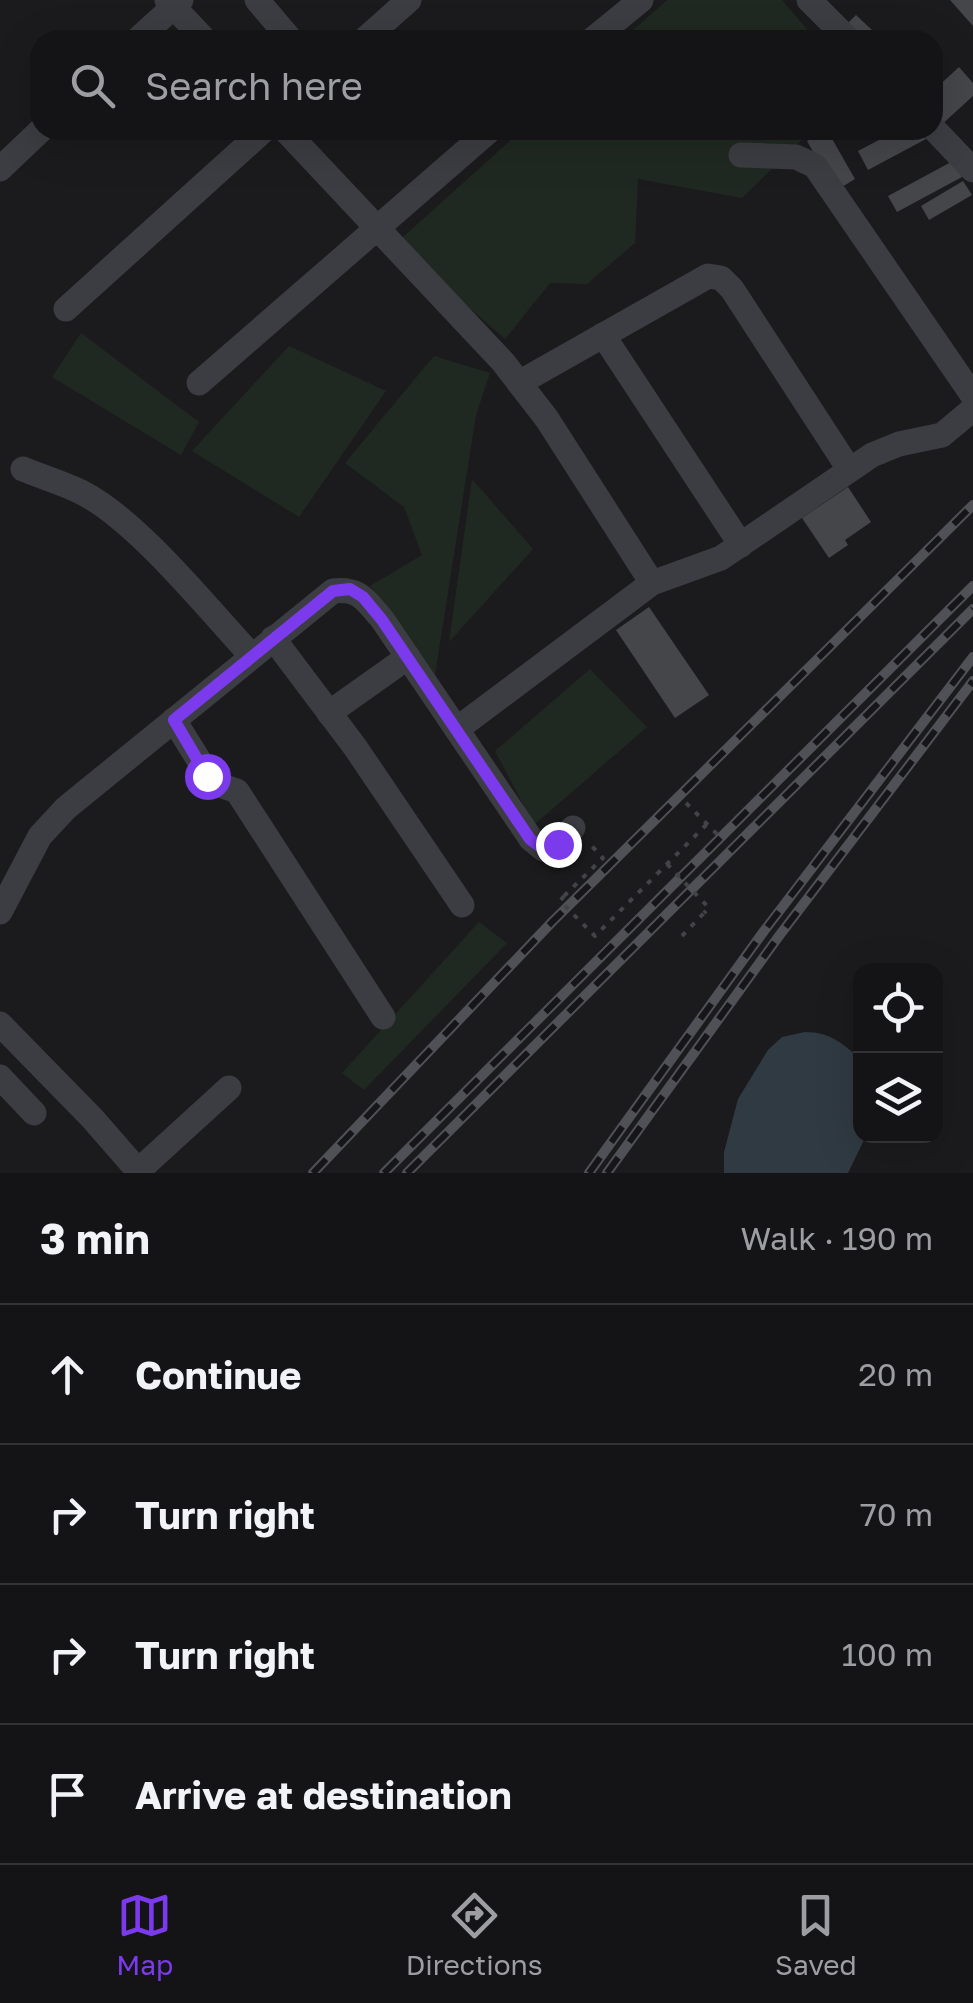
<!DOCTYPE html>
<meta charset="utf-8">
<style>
:root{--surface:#141416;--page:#212123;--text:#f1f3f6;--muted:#9d9ea1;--line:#333335;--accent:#7c3aed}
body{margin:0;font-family:"Golos Text",sans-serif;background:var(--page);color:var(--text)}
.controls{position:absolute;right:30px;bottom:30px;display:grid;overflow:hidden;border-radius:20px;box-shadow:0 10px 40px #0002}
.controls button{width:90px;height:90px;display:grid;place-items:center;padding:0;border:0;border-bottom:2px solid var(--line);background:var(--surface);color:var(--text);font:50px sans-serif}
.stop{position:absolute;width:30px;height:30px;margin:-22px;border:8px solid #7c3aed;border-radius:50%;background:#fff}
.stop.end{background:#7c3aed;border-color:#fff;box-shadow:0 2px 10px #0008}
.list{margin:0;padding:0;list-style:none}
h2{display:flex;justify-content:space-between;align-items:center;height:130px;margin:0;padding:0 40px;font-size:42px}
h2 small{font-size:32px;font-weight:400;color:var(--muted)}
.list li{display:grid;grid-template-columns:65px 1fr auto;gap:30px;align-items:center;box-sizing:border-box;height:140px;padding:0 40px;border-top:2px solid var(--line)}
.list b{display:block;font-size:38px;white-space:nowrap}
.list em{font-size:32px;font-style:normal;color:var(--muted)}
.icon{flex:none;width:55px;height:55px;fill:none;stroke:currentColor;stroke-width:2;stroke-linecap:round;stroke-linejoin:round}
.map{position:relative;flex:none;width:973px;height:1173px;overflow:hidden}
.search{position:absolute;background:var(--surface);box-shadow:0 10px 40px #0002;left:30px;right:30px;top:30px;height:110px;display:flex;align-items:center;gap:25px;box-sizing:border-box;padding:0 35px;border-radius:30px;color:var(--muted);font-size:38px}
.sheet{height:690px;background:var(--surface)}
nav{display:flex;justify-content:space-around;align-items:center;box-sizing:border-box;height:140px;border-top:2px solid var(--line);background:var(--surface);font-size:28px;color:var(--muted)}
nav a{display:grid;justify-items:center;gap:5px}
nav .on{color:var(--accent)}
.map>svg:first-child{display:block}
</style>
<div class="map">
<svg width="973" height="1173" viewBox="0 0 973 1173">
<rect width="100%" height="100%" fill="#1b1b1d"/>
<g fill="#202921">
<path d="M667,0H782L816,40H622Z"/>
<path d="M522,130H812L742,198L638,179L635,243L587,284L550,283L505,339L444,286L402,238Z"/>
<path d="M81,333L199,422L181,455L52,377Z"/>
<path d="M289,346L386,391L299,517L192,451Z"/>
<path d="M434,356L490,373L476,415L435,675L370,586L422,555L404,507L345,463Z"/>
<path d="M472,479L533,549L449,642Z"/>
<path d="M590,669L647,727L534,825L495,751Z"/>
<path d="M479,922L507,943L364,1090L342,1073Z"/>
</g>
<path fill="#303a42" d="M805,1032C831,1032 842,1044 860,1058V1136H866L848,1173H724V1152L738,1099L768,1050L782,1037Z"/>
<g fill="#45464a">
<path d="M950,0H973V26Z"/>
<path d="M856,15L872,30L862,40H857L844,27Z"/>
<path d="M959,67L973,83V96L939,127L933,120V91Z"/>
<path d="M827,130L855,179L835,191L807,141Z"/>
<path d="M898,130H921L926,139L868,170L858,151Z"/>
<path d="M953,161L962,177L897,212L888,196Z"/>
<path d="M963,181L972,195L929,220L921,206Z"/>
<path d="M848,487L871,522L845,540L848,545L829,558L802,518Z"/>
<path d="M649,607L709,695L675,718L616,630Z"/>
</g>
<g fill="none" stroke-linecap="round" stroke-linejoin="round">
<g stroke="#424449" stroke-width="4" stroke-dasharray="5 8" stroke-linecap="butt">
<path d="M686,803L717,834"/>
<path d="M657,874L707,824"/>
<path d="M564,896L603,858L589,843"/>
<path d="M682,936L704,913"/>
</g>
<g stroke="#3c3d42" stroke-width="25">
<path d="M167,0L205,40"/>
<path d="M257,0L291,40"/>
<path d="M809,0L849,40"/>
<path d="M137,40L181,0"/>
<path d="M364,40L409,0"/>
<path d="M592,40L641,0"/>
<path d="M933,128L973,170"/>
<path d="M285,130L503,362L547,419L652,583"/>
<path d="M741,155L796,157L815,166L973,396"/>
<path d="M0,169L41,130"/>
<path d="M66,309L264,130"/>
<path d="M603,335L741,545"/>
<path d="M199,383L490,130"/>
<path d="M519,383L708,276L721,278L732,289L849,469"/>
<path d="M23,469C42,477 63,483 81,492C137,520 207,608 251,655"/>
<path d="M273,638L355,747L462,905"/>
<path d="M329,713L408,657"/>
<path d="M174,720L213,783L237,791L383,1017"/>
<path d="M457,729L652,583L721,558L872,455L899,444L942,435L973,409"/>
<path d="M0,912L40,836L66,808L333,591C360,588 365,600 382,619L531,839L543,849L559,844L573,828"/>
<path d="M0,1024L92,1118L140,1173"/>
<path d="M0,1077L34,1113"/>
<path d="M138,1171L229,1088"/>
</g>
<g stroke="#4f5157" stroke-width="10">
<g id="rail">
<path d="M313,1173L552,922L973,505"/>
<path d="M384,1173L973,586"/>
<path d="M407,1173L973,609"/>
<path d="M589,1173L764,931L973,657"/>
<path d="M607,1173L779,936L973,681"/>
</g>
</g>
<use href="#rail" stroke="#161618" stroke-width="6" stroke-dasharray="19" stroke-linecap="butt"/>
<g stroke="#424449" stroke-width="4" stroke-dasharray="5 8" stroke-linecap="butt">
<path d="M667,864L709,908L704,913"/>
<path d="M564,896L560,901L595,936L657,874"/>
</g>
</g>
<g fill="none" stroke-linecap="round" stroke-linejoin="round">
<path stroke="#7c3aed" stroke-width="12" d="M207,776L174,720L333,591L350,589L363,597L382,620L530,839L543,849L558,844"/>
</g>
</svg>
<div class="controls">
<button><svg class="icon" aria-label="locate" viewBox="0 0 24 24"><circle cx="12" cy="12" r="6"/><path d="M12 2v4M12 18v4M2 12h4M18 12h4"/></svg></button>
<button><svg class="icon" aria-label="layers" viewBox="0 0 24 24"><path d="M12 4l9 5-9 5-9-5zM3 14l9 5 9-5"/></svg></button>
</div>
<div class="stop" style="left:207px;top:776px"></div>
<div class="stop end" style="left:558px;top:844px"></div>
<div class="search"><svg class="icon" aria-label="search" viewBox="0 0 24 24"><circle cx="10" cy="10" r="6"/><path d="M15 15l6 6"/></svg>Search here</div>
</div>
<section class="sheet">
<h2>3 min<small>Walk · 190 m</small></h2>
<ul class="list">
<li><svg class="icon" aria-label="ahead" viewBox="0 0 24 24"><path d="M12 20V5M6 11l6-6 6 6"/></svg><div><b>Continue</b></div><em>20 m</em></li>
<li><svg class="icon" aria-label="right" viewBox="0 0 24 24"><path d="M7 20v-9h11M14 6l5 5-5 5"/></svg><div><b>Turn right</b></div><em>70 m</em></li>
<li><svg class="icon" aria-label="right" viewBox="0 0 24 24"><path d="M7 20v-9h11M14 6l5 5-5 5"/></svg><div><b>Turn right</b></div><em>100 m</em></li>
<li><svg class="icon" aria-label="arrive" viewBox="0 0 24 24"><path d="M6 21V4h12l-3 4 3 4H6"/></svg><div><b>Arrive at destination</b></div></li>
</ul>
</section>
<nav>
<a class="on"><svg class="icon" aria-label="map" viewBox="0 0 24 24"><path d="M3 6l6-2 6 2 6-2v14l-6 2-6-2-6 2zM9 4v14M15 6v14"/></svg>Map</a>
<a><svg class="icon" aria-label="directions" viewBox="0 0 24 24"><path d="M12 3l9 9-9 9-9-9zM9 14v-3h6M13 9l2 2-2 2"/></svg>Directions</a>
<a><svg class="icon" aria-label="saved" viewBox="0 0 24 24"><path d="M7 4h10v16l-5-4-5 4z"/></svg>Saved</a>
</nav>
